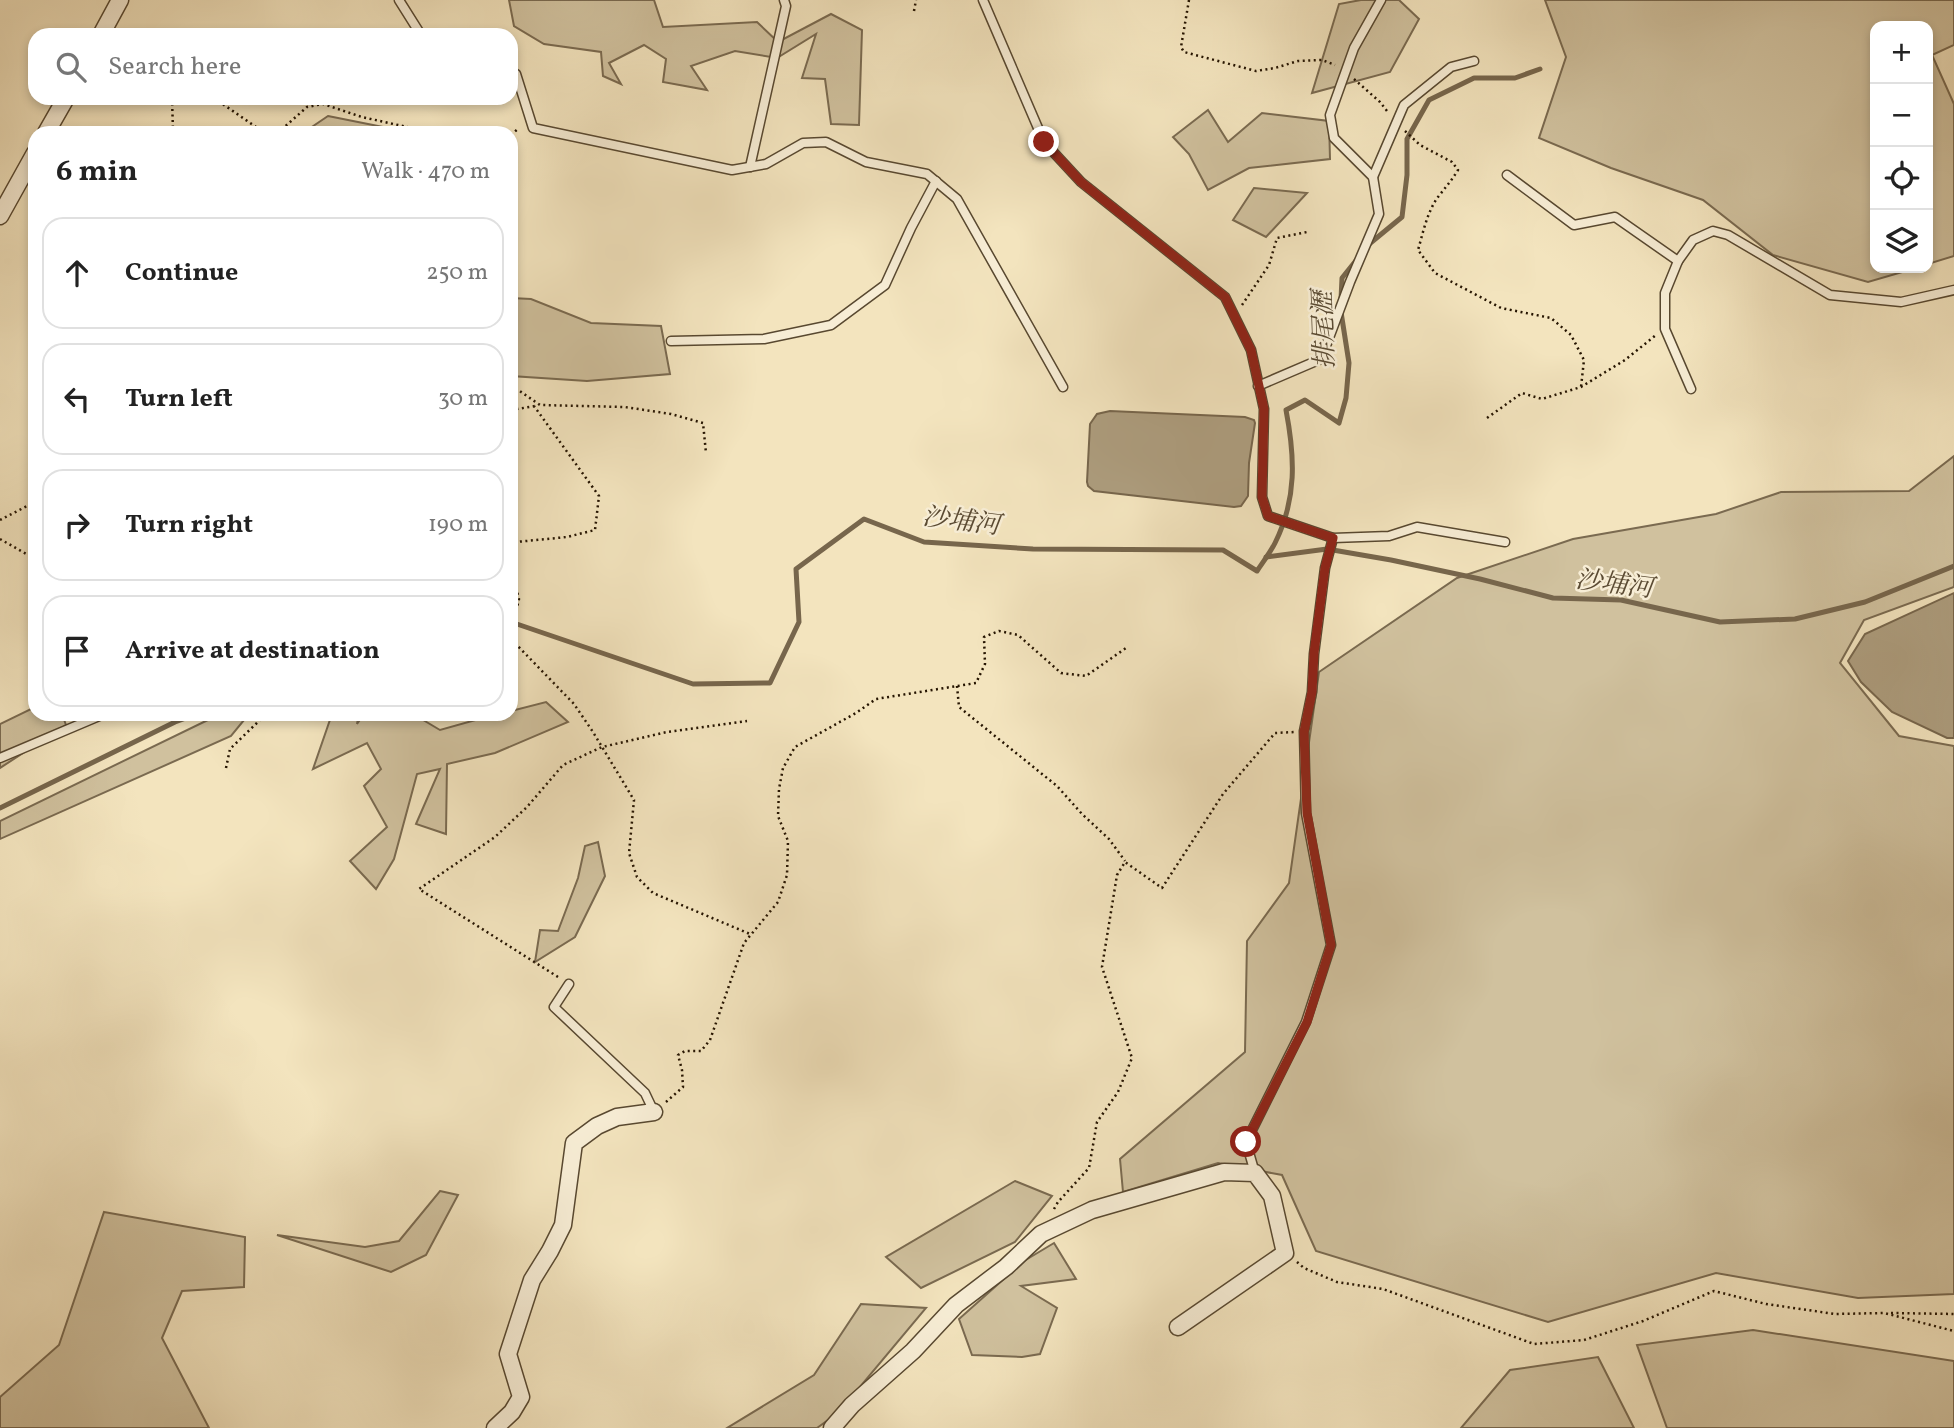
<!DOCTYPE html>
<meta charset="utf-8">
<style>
:root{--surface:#fff;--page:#f6f6f6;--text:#222;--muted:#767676;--line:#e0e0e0}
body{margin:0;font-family:Vollkorn,"Noto Serif TC",serif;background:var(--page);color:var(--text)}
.controls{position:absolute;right:21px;top:21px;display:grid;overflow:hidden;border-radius:14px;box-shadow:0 4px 10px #0003}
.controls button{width:63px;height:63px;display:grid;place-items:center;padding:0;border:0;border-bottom:2px solid var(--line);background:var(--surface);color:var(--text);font:35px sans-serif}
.stop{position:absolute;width:21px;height:21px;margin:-16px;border:5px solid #8f2418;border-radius:50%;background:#fff}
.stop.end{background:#8f2418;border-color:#fff;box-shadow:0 2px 7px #0008}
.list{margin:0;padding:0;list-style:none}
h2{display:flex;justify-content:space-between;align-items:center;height:91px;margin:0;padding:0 28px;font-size:30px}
h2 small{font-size:23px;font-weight:400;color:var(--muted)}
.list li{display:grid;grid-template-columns:46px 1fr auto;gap:21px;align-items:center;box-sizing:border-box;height:112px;margin:0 14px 14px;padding:0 14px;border:2px solid var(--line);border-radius:21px}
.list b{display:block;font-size:26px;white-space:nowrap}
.list em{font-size:23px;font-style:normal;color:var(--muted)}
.icon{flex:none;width:38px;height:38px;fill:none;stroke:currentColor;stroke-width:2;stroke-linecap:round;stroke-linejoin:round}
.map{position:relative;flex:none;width:1954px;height:1428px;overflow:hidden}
.search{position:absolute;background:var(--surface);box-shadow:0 4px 10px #0003;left:28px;top:28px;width:490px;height:77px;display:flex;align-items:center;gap:18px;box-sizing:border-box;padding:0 24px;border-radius:21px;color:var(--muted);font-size:26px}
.panel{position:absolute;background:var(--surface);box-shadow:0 4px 10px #0003;left:28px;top:126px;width:490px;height:595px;border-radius:21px}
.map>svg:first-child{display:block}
</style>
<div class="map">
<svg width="1954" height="1428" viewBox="0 0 1954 1428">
<rect width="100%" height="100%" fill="#f3e4be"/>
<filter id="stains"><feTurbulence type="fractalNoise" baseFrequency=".00286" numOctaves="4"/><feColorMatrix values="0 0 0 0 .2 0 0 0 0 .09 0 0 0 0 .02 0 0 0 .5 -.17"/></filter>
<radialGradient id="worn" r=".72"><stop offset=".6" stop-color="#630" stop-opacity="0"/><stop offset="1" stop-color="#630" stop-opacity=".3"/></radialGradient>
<g fill="#d0c19e" stroke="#7a6a50" stroke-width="2">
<path d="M509,0H654L663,27L757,22L778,42L831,14L862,30L859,125L831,124L825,79L802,78L816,34L777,58L735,51L691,66L707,90L663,82L666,59L644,45L609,63L621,84L603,76L601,52L544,44L514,26Z"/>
<path d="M1361,0H1399L1419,19L1390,72L1312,93L1339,4Z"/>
<path d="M1545,0H1954V45L1932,55L1954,104V256L1928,264V26H1875V268H1916L1868,282L1773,255L1703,200L1611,168L1539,138L1566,57Z"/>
<path d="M1208,110L1228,142L1262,113L1329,121L1330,159L1249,168L1208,190L1189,154L1173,137Z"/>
<path d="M328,116L413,133H303Z"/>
<path d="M1254,188L1307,193L1266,237L1233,220Z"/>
<path d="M511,298L531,299L591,323L661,326L670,374L587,381L511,376Z"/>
<path d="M1954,456V587L1864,620L1840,663L1899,736L1954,746V1294L1858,1298L1716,1273L1548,1322L1316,1251L1282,1175L1218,1163L1123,1192L1120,1159L1245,1052L1247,941L1289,883L1319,672L1457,578L1573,539L1716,514L1781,492L1909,491Z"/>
<path d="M546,702L568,722L495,753L447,764L446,834L416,824L440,769L417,774L394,859L376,889L350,861L387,827L364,786L381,769L367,743L313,769L332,714H359L357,724L364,714H413L440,730L497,714H511V711Z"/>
<path d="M35,707V714H62L66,725L0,768V724Z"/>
<path d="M224,714H249L231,736L0,839V821L214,717Z"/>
<path d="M598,842L605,876L575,937L535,962L540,930L558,931L578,878L585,846Z"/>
<path d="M1015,1181L1052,1196L1015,1242L921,1288L886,1257Z"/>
<path d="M440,1191L458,1195L426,1255L391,1272L277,1235L365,1247L399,1241Z"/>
<path d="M104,1212L245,1237L244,1287L182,1291L162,1338L209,1428H0V1397L59,1345Z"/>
<path d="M1054,1243L1076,1279L1021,1286L1057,1308L1040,1354L1022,1357L972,1355L959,1319L1024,1261Z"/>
<path d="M861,1304L926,1308L839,1412L817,1428H727L814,1375Z"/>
<path d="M1753,1330L1954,1361V1428H1667L1637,1345Z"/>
<path d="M1598,1357L1634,1428H1461L1510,1370Z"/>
</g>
<g fill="#ad9d7e" stroke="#77664c" stroke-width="2">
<path d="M1110,411L1245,417L1254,420L1255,423L1249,463L1248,496L1241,506L1234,507L1094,491L1088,486L1087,482L1090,424L1097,414Z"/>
<path d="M1954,593V738H1947L1892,712L1861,682L1848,661L1865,634Z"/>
</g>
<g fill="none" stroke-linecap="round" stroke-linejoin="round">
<g stroke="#77664c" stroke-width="5">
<path d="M1368,245L1402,217L1407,175V139L1429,100L1474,78H1515L1540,69"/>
<path d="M1341,299L1342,278L1358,258"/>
<path d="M1266,557L1327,549L1391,560L1480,579L1553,598L1621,600L1720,622L1795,619L1865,602L1954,566"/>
<path d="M511,622L693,684L770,683L799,622L796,569L864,519L924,542L1033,549L1223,550L1257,571C1263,562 1270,553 1275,543C1297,499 1295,457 1286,410L1305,400L1339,423L1346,398L1349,363L1341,312"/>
<path d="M0,808L175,722L197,714"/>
</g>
<g stroke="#584830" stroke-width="11">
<g id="lane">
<path d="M399,0L421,35"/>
<path d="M983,0L1044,142L1081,182L1225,297L1251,350L1264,409L1262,497L1268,516L1333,538L1389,536L1417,527L1505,542"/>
<path d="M511,71L516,74L533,128L732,170L766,164L803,143L826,142L866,162L927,174L957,199L1063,387"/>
<path d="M750,167L786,6L784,0"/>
<path d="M1507,175L1574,225L1615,217L1678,261"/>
<path d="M1373,177L1404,105L1451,67L1474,61"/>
<path d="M671,341L764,339L831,325L885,285L911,228L936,181"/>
<path d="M1258,386L1321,359L1350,282L1379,214L1373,177L1334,138L1330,115L1354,48L1381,0"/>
<path d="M1691,389L1665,329V293L1678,261L1693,240L1713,231L1728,235L1830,295L1901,302L1954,290"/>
<path d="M0,758L104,714"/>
<path d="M569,984L554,1007L645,1093L654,1112"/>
<path d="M1255,1173L1246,1142L1306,1022L1331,945L1306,813L1304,731L1312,692L1314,654L1325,568L1333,538"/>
</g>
</g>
<g stroke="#584830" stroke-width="19">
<g id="street">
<path d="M101,35L120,0"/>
<path d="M46,133L66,98"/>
<path d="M0,216L35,153"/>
<path d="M495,1428L512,1412L521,1397L508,1354L532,1280L550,1251L563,1225L574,1143L597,1126L617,1117L654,1112"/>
<path d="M832,1428L852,1405L913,1351L956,1305L1006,1267L1041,1234L1092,1210L1224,1172L1255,1173L1272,1196L1285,1253L1178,1327"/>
</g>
</g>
<g stroke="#251401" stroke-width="2.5" stroke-dasharray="2 3.5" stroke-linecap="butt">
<path d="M1189,0L1181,47L1184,52L1256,71L1275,68L1298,61L1322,60L1335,65"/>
<path d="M914,11L916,0"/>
<path d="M1354,79L1380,102L1387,111"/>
<path d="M172,98L173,131L176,133"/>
<path d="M214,98L256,127L281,130L307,107L323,104L362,117L434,133"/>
<path d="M1405,131L1420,145L1452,162L1458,170C1452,180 1445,188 1438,197C1427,212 1423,233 1418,250L1435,273L1501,308L1551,318L1571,335L1584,360L1581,387"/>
<path d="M511,135L519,128"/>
<path d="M1242,305L1269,265L1277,238L1307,232"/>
<path d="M511,385L540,405L625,407L671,414L703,423L706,453"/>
<path d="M511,410L535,406"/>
<path d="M1487,418L1522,393L1542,399L1581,387L1625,360L1656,335"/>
<path d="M0,520L31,504L35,499"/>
<path d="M0,539L35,559"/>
<path d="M511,547L516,542L567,537L595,530L599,496L534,406"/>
<path d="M511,579L514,580L519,599L511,634"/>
<path d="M511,639L574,704L593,732L634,800L629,853L637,877L653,893L750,934"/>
<path d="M957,686L959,707L1057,786L1082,814L1109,839L1125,861"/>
<path d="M226,768L230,749L262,718L263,714"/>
<path d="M558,977L419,889L495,837L527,807L563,765L602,747L667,732L747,721"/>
<path d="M666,1102L683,1087L682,1070L678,1055L685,1051H701L710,1040L744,943L778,902L787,875L788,841L778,816L779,789L783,768L795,747L856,713L876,699L976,683L985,664L984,637L999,631L1018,635L1061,673L1086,676L1126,648"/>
<path d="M1054,1209L1058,1202L1089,1168L1097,1122L1118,1092L1132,1058L1102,967L1117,875L1125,862L1162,888L1223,794L1275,733L1294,732"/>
<path d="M1297,1262L1304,1268L1337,1282L1383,1289L1534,1344L1584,1340L1643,1321L1714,1291L1766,1304L1835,1314L1884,1313L1954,1331"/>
<path d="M1891,1313L1954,1314"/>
</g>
<use href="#lane" stroke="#f7edd5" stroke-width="8"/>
<use href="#street" stroke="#f7edd5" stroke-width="16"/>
</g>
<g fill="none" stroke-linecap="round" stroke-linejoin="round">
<path stroke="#8f2418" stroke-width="9" d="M1044,142L1081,182L1225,297L1251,350L1264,409L1262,497L1268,516L1333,538L1325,568L1314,653L1312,692L1304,732L1307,813L1331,945L1307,1022L1246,1142"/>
</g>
<g text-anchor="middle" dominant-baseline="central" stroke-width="5" stroke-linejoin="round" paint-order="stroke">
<g font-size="26" font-style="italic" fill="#5b4b33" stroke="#f7edd5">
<text transform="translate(1325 330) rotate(-92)">排尾瀝</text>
<text transform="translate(961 522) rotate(7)">沙埔河</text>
<text transform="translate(1614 585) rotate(7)">沙埔河</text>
</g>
</g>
<rect width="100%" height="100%" filter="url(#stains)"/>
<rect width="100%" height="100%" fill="url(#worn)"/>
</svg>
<div class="controls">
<button>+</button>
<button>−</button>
<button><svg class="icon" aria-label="locate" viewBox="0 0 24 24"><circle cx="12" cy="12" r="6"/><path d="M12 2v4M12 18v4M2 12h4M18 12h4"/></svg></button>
<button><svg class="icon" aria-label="layers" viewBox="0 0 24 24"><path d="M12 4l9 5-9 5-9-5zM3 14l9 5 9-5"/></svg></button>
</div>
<div class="stop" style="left:1246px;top:1142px"></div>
<div class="stop end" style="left:1044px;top:142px"></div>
<div class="search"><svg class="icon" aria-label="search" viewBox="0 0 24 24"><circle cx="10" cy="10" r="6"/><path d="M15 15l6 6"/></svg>Search here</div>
<section class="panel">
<h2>6 min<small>Walk · 470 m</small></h2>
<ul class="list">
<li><svg class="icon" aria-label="ahead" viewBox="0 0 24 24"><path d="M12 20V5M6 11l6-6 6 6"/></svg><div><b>Continue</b></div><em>250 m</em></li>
<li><svg class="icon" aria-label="left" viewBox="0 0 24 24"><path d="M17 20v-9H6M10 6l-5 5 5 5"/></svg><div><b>Turn left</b></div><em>30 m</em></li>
<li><svg class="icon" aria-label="right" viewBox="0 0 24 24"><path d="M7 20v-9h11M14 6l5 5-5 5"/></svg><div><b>Turn right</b></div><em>190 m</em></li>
<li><svg class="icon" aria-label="arrive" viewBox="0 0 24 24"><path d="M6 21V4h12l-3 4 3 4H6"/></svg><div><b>Arrive at destination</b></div></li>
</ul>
</section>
</div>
